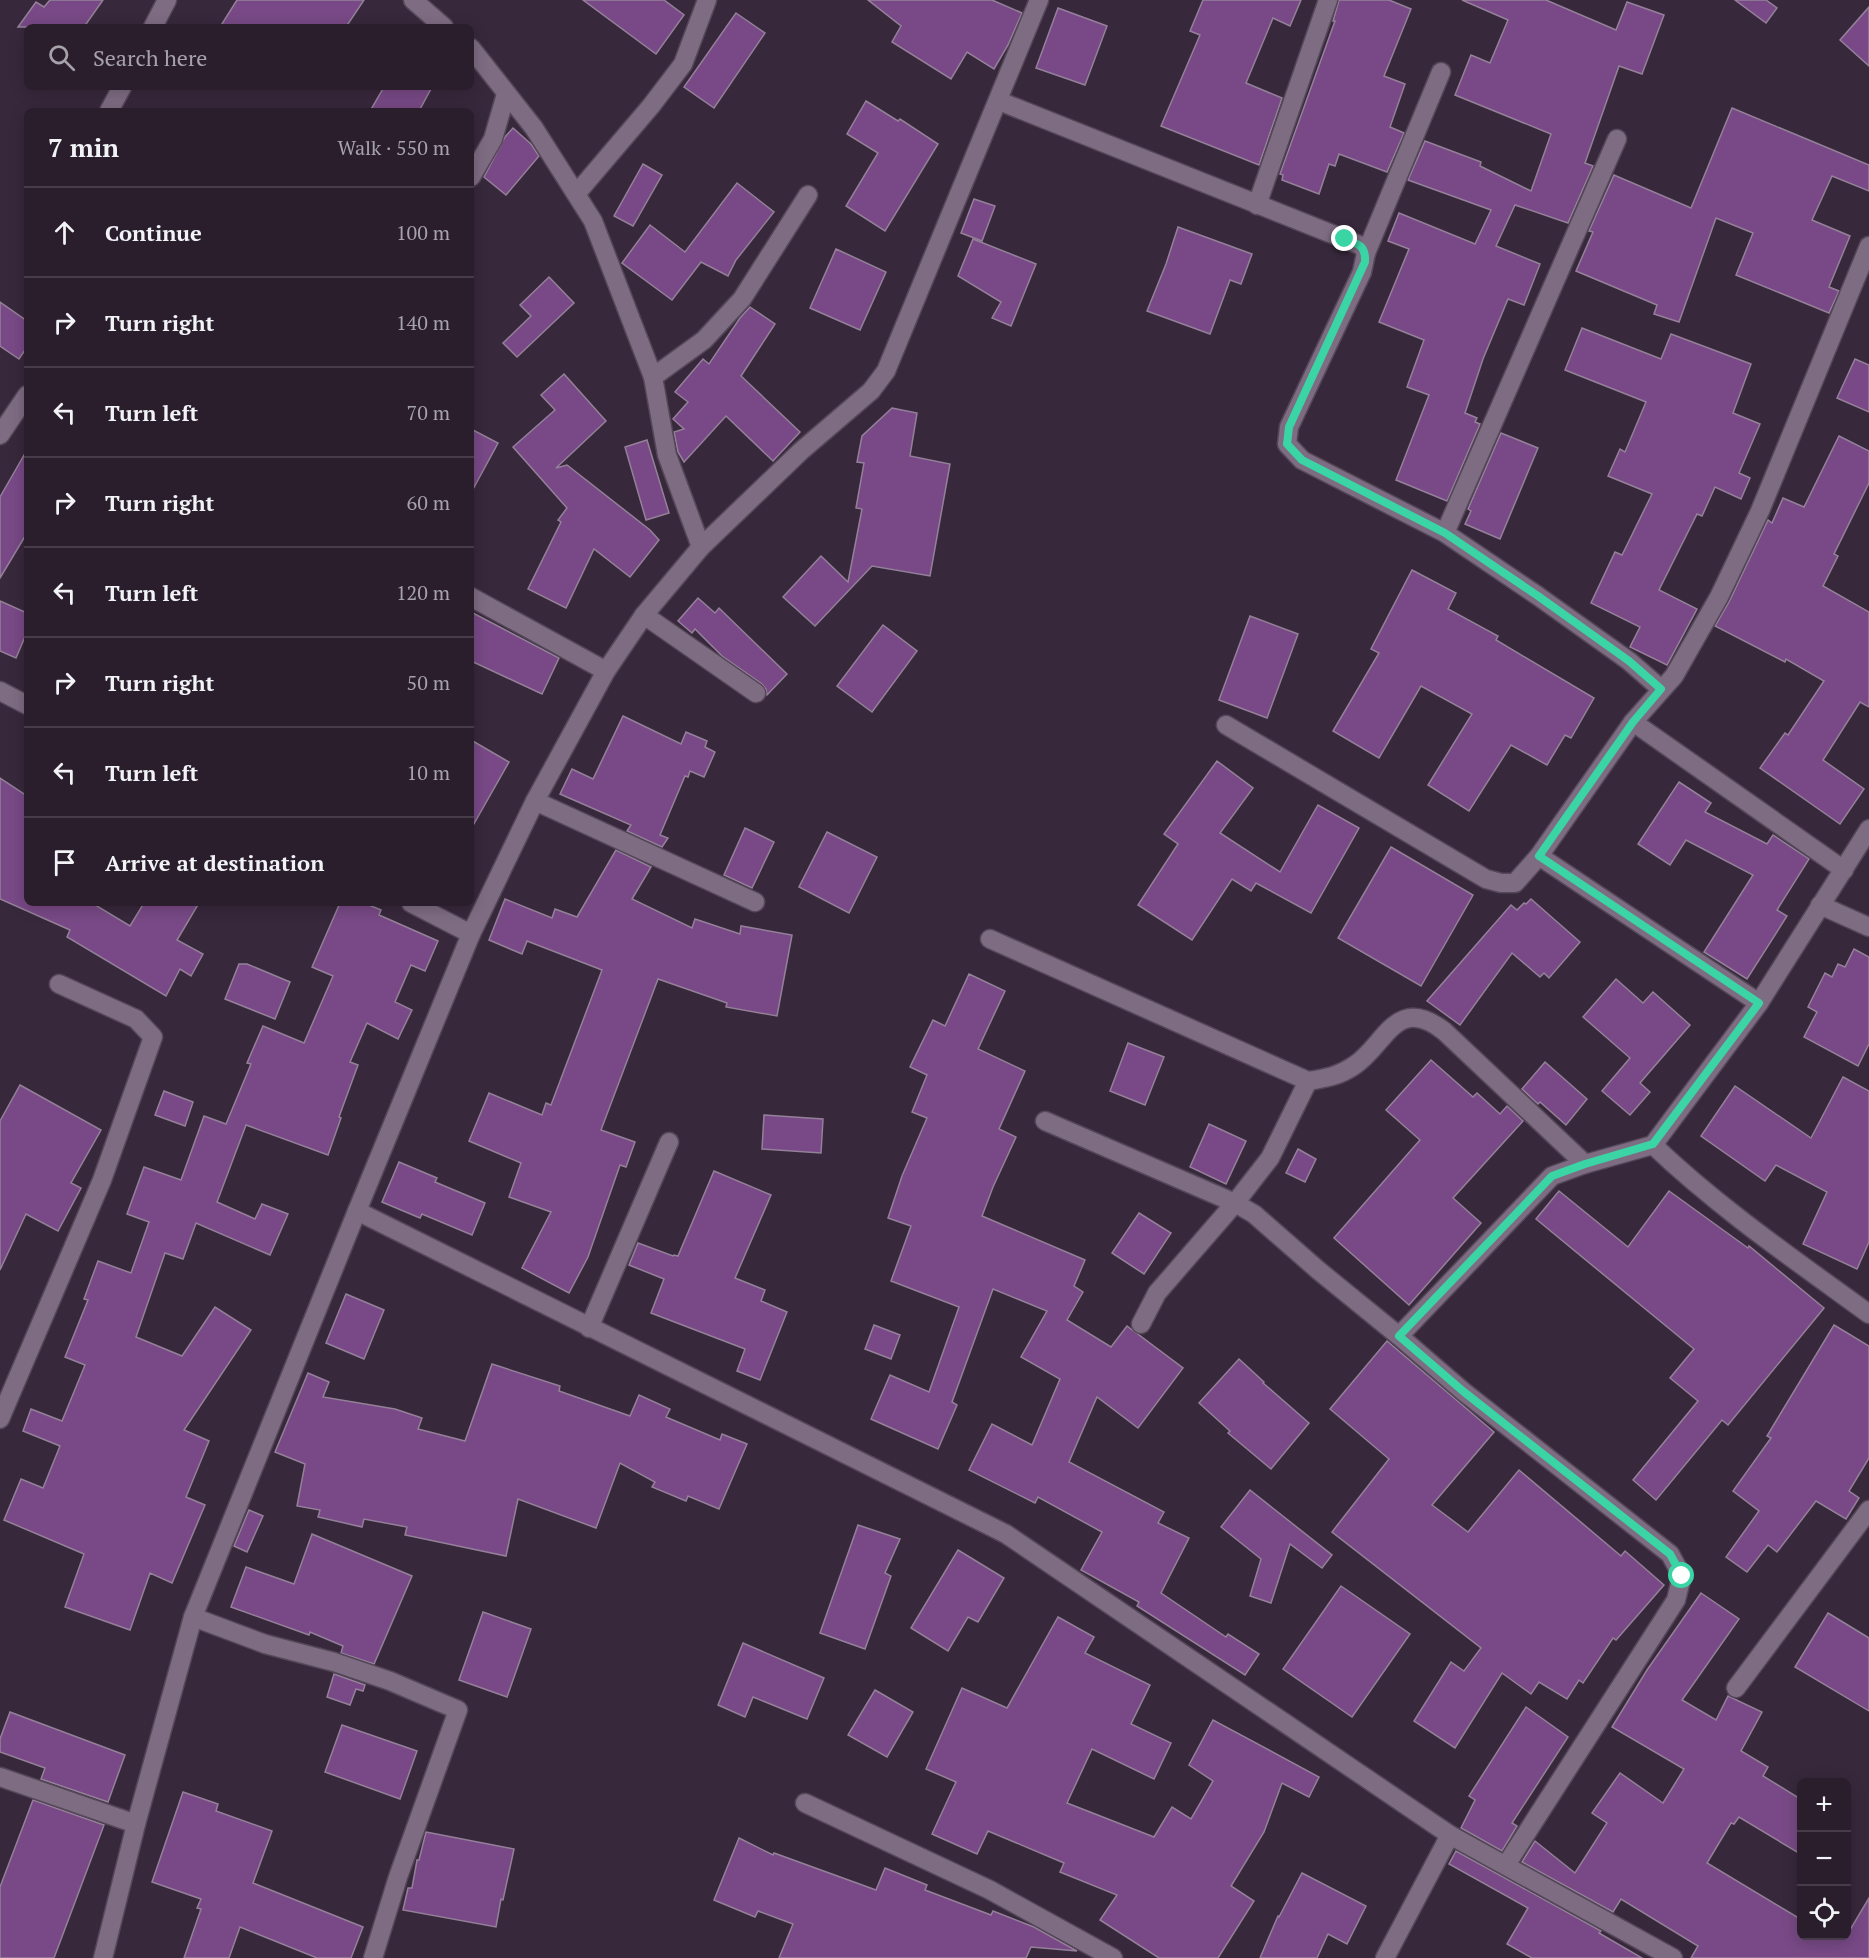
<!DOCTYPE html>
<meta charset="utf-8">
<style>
:root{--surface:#2a1e2d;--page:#322735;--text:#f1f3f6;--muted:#a5a2aa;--line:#463c49}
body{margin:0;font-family:"PT Serif",serif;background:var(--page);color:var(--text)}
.controls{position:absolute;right:18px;bottom:18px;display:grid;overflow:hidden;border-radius:9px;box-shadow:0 3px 15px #0003}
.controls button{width:54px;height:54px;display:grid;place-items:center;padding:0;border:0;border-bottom:2px solid var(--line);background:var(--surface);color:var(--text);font:30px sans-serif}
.stop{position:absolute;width:18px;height:18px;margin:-14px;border:4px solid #3bd4a4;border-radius:50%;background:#fff}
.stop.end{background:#3bd4a4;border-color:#fff;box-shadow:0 2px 6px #0008}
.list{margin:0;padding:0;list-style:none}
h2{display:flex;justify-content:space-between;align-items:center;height:78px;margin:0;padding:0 24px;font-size:26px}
h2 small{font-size:20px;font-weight:400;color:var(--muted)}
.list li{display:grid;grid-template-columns:39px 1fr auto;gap:18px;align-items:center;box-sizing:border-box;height:90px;padding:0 24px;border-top:2px solid var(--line)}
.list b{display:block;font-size:22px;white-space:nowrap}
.list em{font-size:20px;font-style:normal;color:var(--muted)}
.icon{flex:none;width:33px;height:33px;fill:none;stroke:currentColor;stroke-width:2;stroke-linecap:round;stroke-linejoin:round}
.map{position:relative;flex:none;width:1869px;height:1958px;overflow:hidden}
.search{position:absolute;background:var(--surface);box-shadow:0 3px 15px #0003;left:24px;top:24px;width:450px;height:66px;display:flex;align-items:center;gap:15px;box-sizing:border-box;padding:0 21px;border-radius:9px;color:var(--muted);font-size:22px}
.panel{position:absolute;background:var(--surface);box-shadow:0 3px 15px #0003;left:24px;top:108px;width:450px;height:798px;border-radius:9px}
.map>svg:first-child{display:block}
</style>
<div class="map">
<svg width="1869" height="1958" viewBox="0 0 1869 1958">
<rect width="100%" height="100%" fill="#38283c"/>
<g fill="#784986" stroke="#948199" stroke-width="1.5">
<path d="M50,0H103L84,27H18L36,2L44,7Z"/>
<path d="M237,0H364L346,27H220Z"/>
<path d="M583,0H664L684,15L656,54Z"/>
<path d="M868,0H992L1022,13L1008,45L994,69L967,52L951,79L892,42L901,26Z"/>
<path d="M1203,0H1301L1290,26L1273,18L1246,83L1282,98L1259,165L1161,126L1200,35L1190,31Z"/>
<path d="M1339,0H1389L1411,9L1384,76L1405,84L1390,127L1404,133L1387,172L1339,154L1335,166L1329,164L1319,194L1282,180L1283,175L1280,174L1335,21H1333Z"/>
<path d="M1462,0H1546L1616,30L1627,2L1664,15L1642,74L1619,66L1585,163L1593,166L1568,223L1515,205L1496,246L1540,264L1524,305L1508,299L1483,359L1465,413L1477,418L1475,422L1480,424L1447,501L1396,480L1429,395L1407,387L1424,340L1379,322L1409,249L1388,241L1399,213L1475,244L1491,210L1408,180L1425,141L1481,162L1480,166L1531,191L1551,134L1455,95L1471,55L1490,63L1508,20Z"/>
<path d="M1735,0H1766L1777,8L1766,23Z"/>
<path d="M1869,7V66L1840,40Z"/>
<path d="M1058,8L1107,26L1085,85L1036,68Z"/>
<path d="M736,13L765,33L714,108L684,87Z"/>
<path d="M384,87H432L419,111H370Z"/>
<path d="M866,101L898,121L900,119L938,144L885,231L846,206L878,153L847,134Z"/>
<path d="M1732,108L1869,165V191L1832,176L1812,220L1850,236L1829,287L1839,291L1829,313L1736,275L1753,233L1716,218L1679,322L1654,314L1657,305L1576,271L1593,232L1589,231L1614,175L1691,208Z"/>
<path d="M513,128L531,144L539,156L506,195L484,177L505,137Z"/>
<path d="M643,164L662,175L633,226L614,216Z"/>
<path d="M737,183L774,212L736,260L728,276L701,262L672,300L622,263L650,225L685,252Z"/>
<path d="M974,199L995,206L982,241L961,233Z"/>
<path d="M1178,227L1252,254L1241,284L1230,280L1210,334L1147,311L1166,264Z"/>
<path d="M973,239L1036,264L1011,326L992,318L1001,302L958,276Z"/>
<path d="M836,249L886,272L860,330L810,308Z"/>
<path d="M549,277L574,303L517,357L503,343L531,316L520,305Z"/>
<path d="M0,302L27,321V347L19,359L0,346Z"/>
<path d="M750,307L775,324L741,376L800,432L773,461L726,416L684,462L678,452L674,432L684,429L673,419L688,402L675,392L703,359L709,364L740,318Z"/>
<path d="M1582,328L1661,359L1671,334L1751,364L1733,413L1760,424L1739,473L1750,478L1741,499L1715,487L1702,516L1697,514L1659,590L1697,609L1667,665L1630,647L1640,627L1591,603L1615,552L1622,555L1652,494L1608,476L1620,449L1625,452L1646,402L1565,370Z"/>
<path d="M1855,359L1869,365V412L1837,398Z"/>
<path d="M564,374L606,421L556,468L567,465L650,530L659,540L630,577L594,549L566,608L528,589L561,522L558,520L567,508L513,447L555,410L541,395Z"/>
<path d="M892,408L917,413L910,456L950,464L930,576L872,566L815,626L783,597L821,556L848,582L862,509L856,508L864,463L857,462L862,436Z"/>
<path d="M471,429L498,443L471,493Z"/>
<path d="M1501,433L1538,448L1500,539L1465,524L1471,511L1468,509Z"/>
<path d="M1839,436L1869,451V483L1834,554L1838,556L1823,586L1869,612V707L1860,702L1823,760L1864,789L1840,824L1760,768L1785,733L1788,735L1824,681L1786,659L1785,662L1715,626L1729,602L1768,520L1772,523L1783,498L1804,507Z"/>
<path d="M647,440L669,513L646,520L625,447Z"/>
<path d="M27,450V533L0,578V497Z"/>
<path d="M1412,570L1456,593L1448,609L1498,636L1496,640L1594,698L1571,738L1565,735L1547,765L1511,745L1469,811L1428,785L1472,714L1421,686L1379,758L1333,731L1379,653L1371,649Z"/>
<path d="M698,598L715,613L719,608L787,674L767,695L766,689L762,684L722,656L695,629L692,633L678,621Z"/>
<path d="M0,601L27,613V632L16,658L0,651Z"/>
<path d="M471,612L559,658L542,694L471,661Z"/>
<path d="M1250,616L1298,634L1267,718L1219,700Z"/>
<path d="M883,625L917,651L872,712L837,686Z"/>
<path d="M623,716L681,744L686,732L707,741L705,747L715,752L704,777L690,771L688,777L685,776L660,835L668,838L662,847L627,831L631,825L560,794L572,769L593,779Z"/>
<path d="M471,740L509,762L471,829Z"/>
<path d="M1217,761L1253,788L1220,833L1280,872L1318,805L1359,828L1311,913L1256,883L1251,891L1232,879L1192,940L1138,905L1178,844L1164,834Z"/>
<path d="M0,778L27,796V903H92L130,926L144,903H199L177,940L203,954L191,976L180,969L166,996L67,937L70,930L0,899Z"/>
<path d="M1679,782L1711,803L1705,812L1767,844L1773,835L1809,859L1777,910L1787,916L1747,979L1704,952L1753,875L1686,840L1670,865L1638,844Z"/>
<path d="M745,828L774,842L752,888L724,875Z"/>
<path d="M827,832L877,857L849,913L799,887Z"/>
<path d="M1391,847L1473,895L1421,986L1338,938Z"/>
<path d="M616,850L651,867L632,899L692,928L695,919L740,934L741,926L792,935L777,1016L726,1007L727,1003L658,979L601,1130L635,1142L626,1167L620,1165L588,1257L569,1293L522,1268L551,1212L509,1197L521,1163L469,1141L489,1093L542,1115L546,1103L551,1105L602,970L527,941L522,954L489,940L505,899L552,918L555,909L577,917Z"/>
<path d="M1531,899L1580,942L1549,978L1544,973L1540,977L1512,953L1460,1025L1427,1001L1511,905L1517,910L1524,903L1526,904Z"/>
<path d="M340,903H364L381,910L379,915L438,941L425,971L411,965L395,1002L412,1010L398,1039L367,1023L350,1062L358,1065L339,1117L341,1118L328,1155L246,1125L217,1202L255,1219L262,1204L288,1214L270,1255L196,1223L183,1259L165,1253L136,1337L182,1356L215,1307L251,1330L184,1430L209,1441L186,1497L205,1505L172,1583L150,1573L130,1630L65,1607L84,1554L4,1520L21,1479L43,1488L60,1446L23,1431L31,1409L62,1421L85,1365L65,1357L88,1300L84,1299L98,1261L131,1273L149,1222L127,1214L144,1167L181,1180L204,1116L226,1124L251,1064L247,1063L263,1026L304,1043L333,976L312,967Z"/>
<path d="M1854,949L1869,957V1044L1858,1066L1804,1037L1817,1012L1808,1007L1825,973L1832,977L1838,964L1845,967Z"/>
<path d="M239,964H247L290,982L275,1019L225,999Z"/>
<path d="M969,974L1005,991L978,1049L1025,1071L999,1129L1016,1137L993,1187L982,1216L1085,1260L1074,1286L1083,1292L1067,1320L1111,1347L1127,1326L1183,1368L1138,1428L1097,1397L1069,1462L1164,1512L1158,1523L1189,1538L1161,1593L1226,1637L1228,1634L1259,1654L1245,1675L1137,1606L1139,1602L1081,1570L1102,1532L1038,1497L1035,1503L969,1470L992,1424L1032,1445L1060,1379L1021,1357L1047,1311L993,1289L952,1402L957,1405L938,1449L871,1419L890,1375L929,1392L959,1307L891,1281L911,1226L888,1218L902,1176L927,1118L912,1112L927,1075L910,1067L933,1020L945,1026Z"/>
<path d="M1616,979L1643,1003L1653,992L1690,1025L1640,1083L1650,1092L1630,1115L1602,1091L1630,1058L1583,1017Z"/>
<path d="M1128,1043L1164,1057L1145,1105L1110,1091Z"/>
<path d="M1431,1060L1473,1097L1477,1093L1500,1114L1507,1106L1523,1121L1453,1198L1481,1223L1409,1305L1334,1238L1420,1140L1386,1110Z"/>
<path d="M1545,1062L1587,1099L1566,1125L1540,1102L1538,1104L1522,1089Z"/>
<path d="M1843,1077L1869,1091V1242L1857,1269L1803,1244L1827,1192L1776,1165L1765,1181L1701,1136L1735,1086L1811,1138Z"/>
<path d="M20,1085L101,1130L71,1183L81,1188L58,1231L26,1214L0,1270V1121Z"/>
<path d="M164,1091L193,1102L185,1126L155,1115Z"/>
<path d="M764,1115L823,1119L821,1153L762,1149Z"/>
<path d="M1209,1124L1246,1141L1226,1184L1190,1167Z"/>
<path d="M1298,1149L1316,1159L1305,1182L1286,1173Z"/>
<path d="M399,1162L437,1178L435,1182L485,1203L472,1235L422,1214L420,1218L382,1202Z"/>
<path d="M714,1171L771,1195L735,1278L765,1290L761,1301L787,1312L760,1380L737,1371L745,1349L651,1313L664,1279L629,1265L638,1243L673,1256L674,1255L678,1256Z"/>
<path d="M1559,1191L1628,1247L1669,1191L1748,1248L1749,1246L1824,1308L1728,1425L1722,1420L1656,1500L1633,1480L1698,1401L1670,1378L1694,1349L1536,1219Z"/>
<path d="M1139,1213L1171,1233L1144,1274L1112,1253Z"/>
<path d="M346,1294L384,1310L364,1359L326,1343Z"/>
<path d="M874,1325L900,1335L891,1359L865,1349Z"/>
<path d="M1834,1325L1869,1346V1458L1849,1491L1859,1498L1846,1519L1816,1501L1777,1552L1768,1545L1747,1572L1726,1557L1759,1511L1733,1491L1771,1438L1767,1436Z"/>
<path d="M1387,1341L1494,1432L1432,1505L1468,1532L1519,1470L1621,1556L1625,1551L1664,1585L1616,1640L1613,1638L1583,1683L1579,1680L1567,1699L1539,1682L1531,1694L1502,1673L1455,1748L1414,1721L1451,1662L1464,1671L1481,1648L1332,1532L1389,1459L1330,1409Z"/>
<path d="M1239,1359L1264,1382L1263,1383L1309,1423L1271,1469L1228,1433L1230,1431L1199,1403Z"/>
<path d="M492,1364L560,1386L559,1391L630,1416L639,1395L670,1409L666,1417L720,1440L722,1434L747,1444L719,1509L688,1496L686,1501L652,1487L655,1482L620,1463L596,1528L518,1499L506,1556L405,1535L407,1527L364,1519L362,1527L318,1517L320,1510L297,1506L305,1464L275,1452L308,1373L329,1382L323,1397L395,1409L422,1418L418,1429L465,1441Z"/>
<path d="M1250,1490L1332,1555L1322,1568L1290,1544L1271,1603L1250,1596L1261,1559L1221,1527Z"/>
<path d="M249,1510L263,1516L247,1552L234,1546Z"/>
<path d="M858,1525L900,1539L885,1573L891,1576L865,1649L820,1633Z"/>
<path d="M312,1534L412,1576L374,1664L341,1653L343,1646L310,1632L309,1635L231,1607L246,1567L294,1584Z"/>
<path d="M958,1550L1004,1578L978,1622L968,1617L948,1651L911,1628Z"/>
<path d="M1341,1586L1410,1634L1352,1717L1283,1669Z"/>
<path d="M1701,1593L1739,1619L1682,1700L1716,1720L1728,1696L1762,1712L1741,1751L1768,1767L1763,1776L1802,1800V1855L1739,1817L1734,1824L1731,1823L1707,1863L1802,1920V1935H1847L1869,1898V1958H1691L1698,1946L1621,1899L1613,1912L1522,1862L1535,1841L1575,1873L1607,1823L1592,1813L1620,1773L1663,1803L1684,1769L1612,1727L1647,1670Z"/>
<path d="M483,1612L531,1629L507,1697L459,1680Z"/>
<path d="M1828,1613L1869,1638V1711L1795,1667Z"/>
<path d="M1058,1617L1094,1637L1085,1653L1150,1685L1131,1724L1171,1743L1154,1779L1092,1749L1067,1803L1154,1837L1172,1807L1191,1819L1213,1781L1189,1765L1213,1720L1319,1777L1309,1797L1282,1783L1264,1832L1231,1886L1254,1901L1218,1958H1159L1100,1920L1117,1895L1060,1872L1064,1863L988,1831L977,1854L932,1834L956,1782L926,1769L962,1688L1007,1708Z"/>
<path d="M743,1643L824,1678L807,1719L753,1697L745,1717L718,1705Z"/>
<path d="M334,1674L365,1685L363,1691L356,1689L350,1705L327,1697Z"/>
<path d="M875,1690L913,1712L887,1757L848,1735Z"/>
<path d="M1526,1707L1568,1737L1512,1823L1517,1826L1502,1851L1461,1828L1475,1800L1469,1796Z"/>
<path d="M10,1712L125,1755L108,1802L41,1779L45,1768L0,1752V1739Z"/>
<path d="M342,1725L417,1751L400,1799L325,1772Z"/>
<path d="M183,1792L218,1804L216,1811L272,1831L253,1883L363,1927L351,1958H317L240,1927L229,1958H184L201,1909L197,1908L201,1899L152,1882Z"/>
<path d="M33,1800L104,1825L54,1958H0V1887Z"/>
<path d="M426,1832L514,1849L503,1900L501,1899L496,1927L403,1910L408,1888H412L417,1860H419Z"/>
<path d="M739,1838L773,1855L774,1853L876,1890L885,1868L927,1885L925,1890L991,1915L993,1911L1034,1927L1077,1951L1031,1947L1026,1958H779L793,1924L758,1911L755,1917L714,1900Z"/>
<path d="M1456,1851L1601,1931L1599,1933L1642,1958H1532L1507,1944L1528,1908L1449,1864Z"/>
<path d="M1302,1873L1366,1906L1347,1944L1328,1934L1317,1958H1260L1278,1916L1279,1917Z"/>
</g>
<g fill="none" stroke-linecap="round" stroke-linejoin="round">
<g stroke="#544758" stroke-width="21">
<g id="street">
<path d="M413,0L444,27"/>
<path d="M153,27L167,0"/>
<path d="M471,48L534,128L593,221L653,377L667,455L701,547"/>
<path d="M999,101L1362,246L1366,253L1362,272L1289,427L1287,444L1302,460L1445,533L1538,596L1629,661L1661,689"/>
<path d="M109,111L122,87"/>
<path d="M471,177L493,139L506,94"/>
<path d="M577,193L651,106L683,64L707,0"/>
<path d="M1257,205L1328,0"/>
<path d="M1366,253L1441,72"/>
<path d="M653,377L704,340L742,299L808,195"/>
<path d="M0,435L27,395"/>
<path d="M1445,533L1617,139"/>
<path d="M471,597L606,671"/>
<path d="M644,615L756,693"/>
<path d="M0,691L27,705"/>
<path d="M1633,722L1844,870"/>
<path d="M1226,725L1486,879L1501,883H1515L1539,856L1633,722L1674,676L1719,597L1760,511L1869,246"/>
<path d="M535,801L755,902"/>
<path d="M1869,829L1759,1003L1653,1145C1719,1208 1795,1260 1869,1314"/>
<path d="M1539,856L1759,1003"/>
<path d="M411,903L471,934"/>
<path d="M1820,905L1869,927"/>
<path d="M990,939L1308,1081C1327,1078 1339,1076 1355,1065C1386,1044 1396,994 1444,1031L1585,1164"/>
<path d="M1045,1121L1235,1203L1254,1214L1318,1270L1399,1336L1464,1392L1670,1554L1682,1576L1676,1600L1506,1865"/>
<path d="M357,1211L1006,1534L1450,1835L1673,1958"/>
<path d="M1141,1324L1157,1293L1235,1203L1270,1158L1308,1081"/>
<path d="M589,1328L669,1142"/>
<path d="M1399,1336L1552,1176L1585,1164L1653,1145"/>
<path d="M0,1419L102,1180L153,1037L136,1019L59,984"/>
<path d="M193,1617L265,1644L334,1662L390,1681L458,1710L398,1877L373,1958"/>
<path d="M1736,1688L1869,1510"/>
<path d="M0,1777L136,1824"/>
<path d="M805,1803L990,1890L1113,1958"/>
<path d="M103,1958L136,1824L193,1617L357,1211L471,934L535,801L606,671L644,615L701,547L801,451L871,391L886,371L1039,0"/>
<path d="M1385,1958L1450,1835"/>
</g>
</g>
<use href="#street" stroke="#7e6c83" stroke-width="18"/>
</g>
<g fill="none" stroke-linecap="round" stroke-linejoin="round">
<path stroke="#3bd4a4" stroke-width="8" d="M1345,239C1359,244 1366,246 1365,262L1289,427L1287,444L1302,460L1445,533L1538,596L1629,661L1661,689L1633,722L1539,856L1759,1003L1653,1144L1585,1164L1552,1176L1399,1336L1464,1392L1670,1554L1682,1576"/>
</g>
</svg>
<div class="controls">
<button>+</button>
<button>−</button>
<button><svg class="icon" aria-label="locate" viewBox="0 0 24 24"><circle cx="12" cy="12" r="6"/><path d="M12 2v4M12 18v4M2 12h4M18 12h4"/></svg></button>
</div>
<div class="stop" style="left:1682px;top:1576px"></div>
<div class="stop end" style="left:1345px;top:239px"></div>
<div class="search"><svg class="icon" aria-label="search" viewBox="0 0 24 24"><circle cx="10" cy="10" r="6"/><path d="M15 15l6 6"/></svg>Search here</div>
<section class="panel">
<h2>7 min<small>Walk · 550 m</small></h2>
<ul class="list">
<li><svg class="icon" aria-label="ahead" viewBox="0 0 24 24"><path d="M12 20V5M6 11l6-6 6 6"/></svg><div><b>Continue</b></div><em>100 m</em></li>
<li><svg class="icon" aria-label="right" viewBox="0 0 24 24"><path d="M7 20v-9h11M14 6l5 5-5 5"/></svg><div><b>Turn right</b></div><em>140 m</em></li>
<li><svg class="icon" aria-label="left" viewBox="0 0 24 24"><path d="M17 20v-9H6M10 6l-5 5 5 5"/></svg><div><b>Turn left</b></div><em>70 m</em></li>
<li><svg class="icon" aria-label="right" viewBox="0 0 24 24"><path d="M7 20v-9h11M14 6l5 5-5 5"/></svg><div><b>Turn right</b></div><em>60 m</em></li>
<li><svg class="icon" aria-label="left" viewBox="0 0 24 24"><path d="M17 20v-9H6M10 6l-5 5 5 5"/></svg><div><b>Turn left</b></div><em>120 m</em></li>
<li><svg class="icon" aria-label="right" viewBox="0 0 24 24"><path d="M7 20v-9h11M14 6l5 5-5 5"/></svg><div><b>Turn right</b></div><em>50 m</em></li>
<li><svg class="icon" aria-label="left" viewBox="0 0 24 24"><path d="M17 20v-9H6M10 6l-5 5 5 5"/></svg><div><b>Turn left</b></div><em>10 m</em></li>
<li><svg class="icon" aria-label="arrive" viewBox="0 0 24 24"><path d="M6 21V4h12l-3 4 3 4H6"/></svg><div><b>Arrive at destination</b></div></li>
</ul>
</section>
</div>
